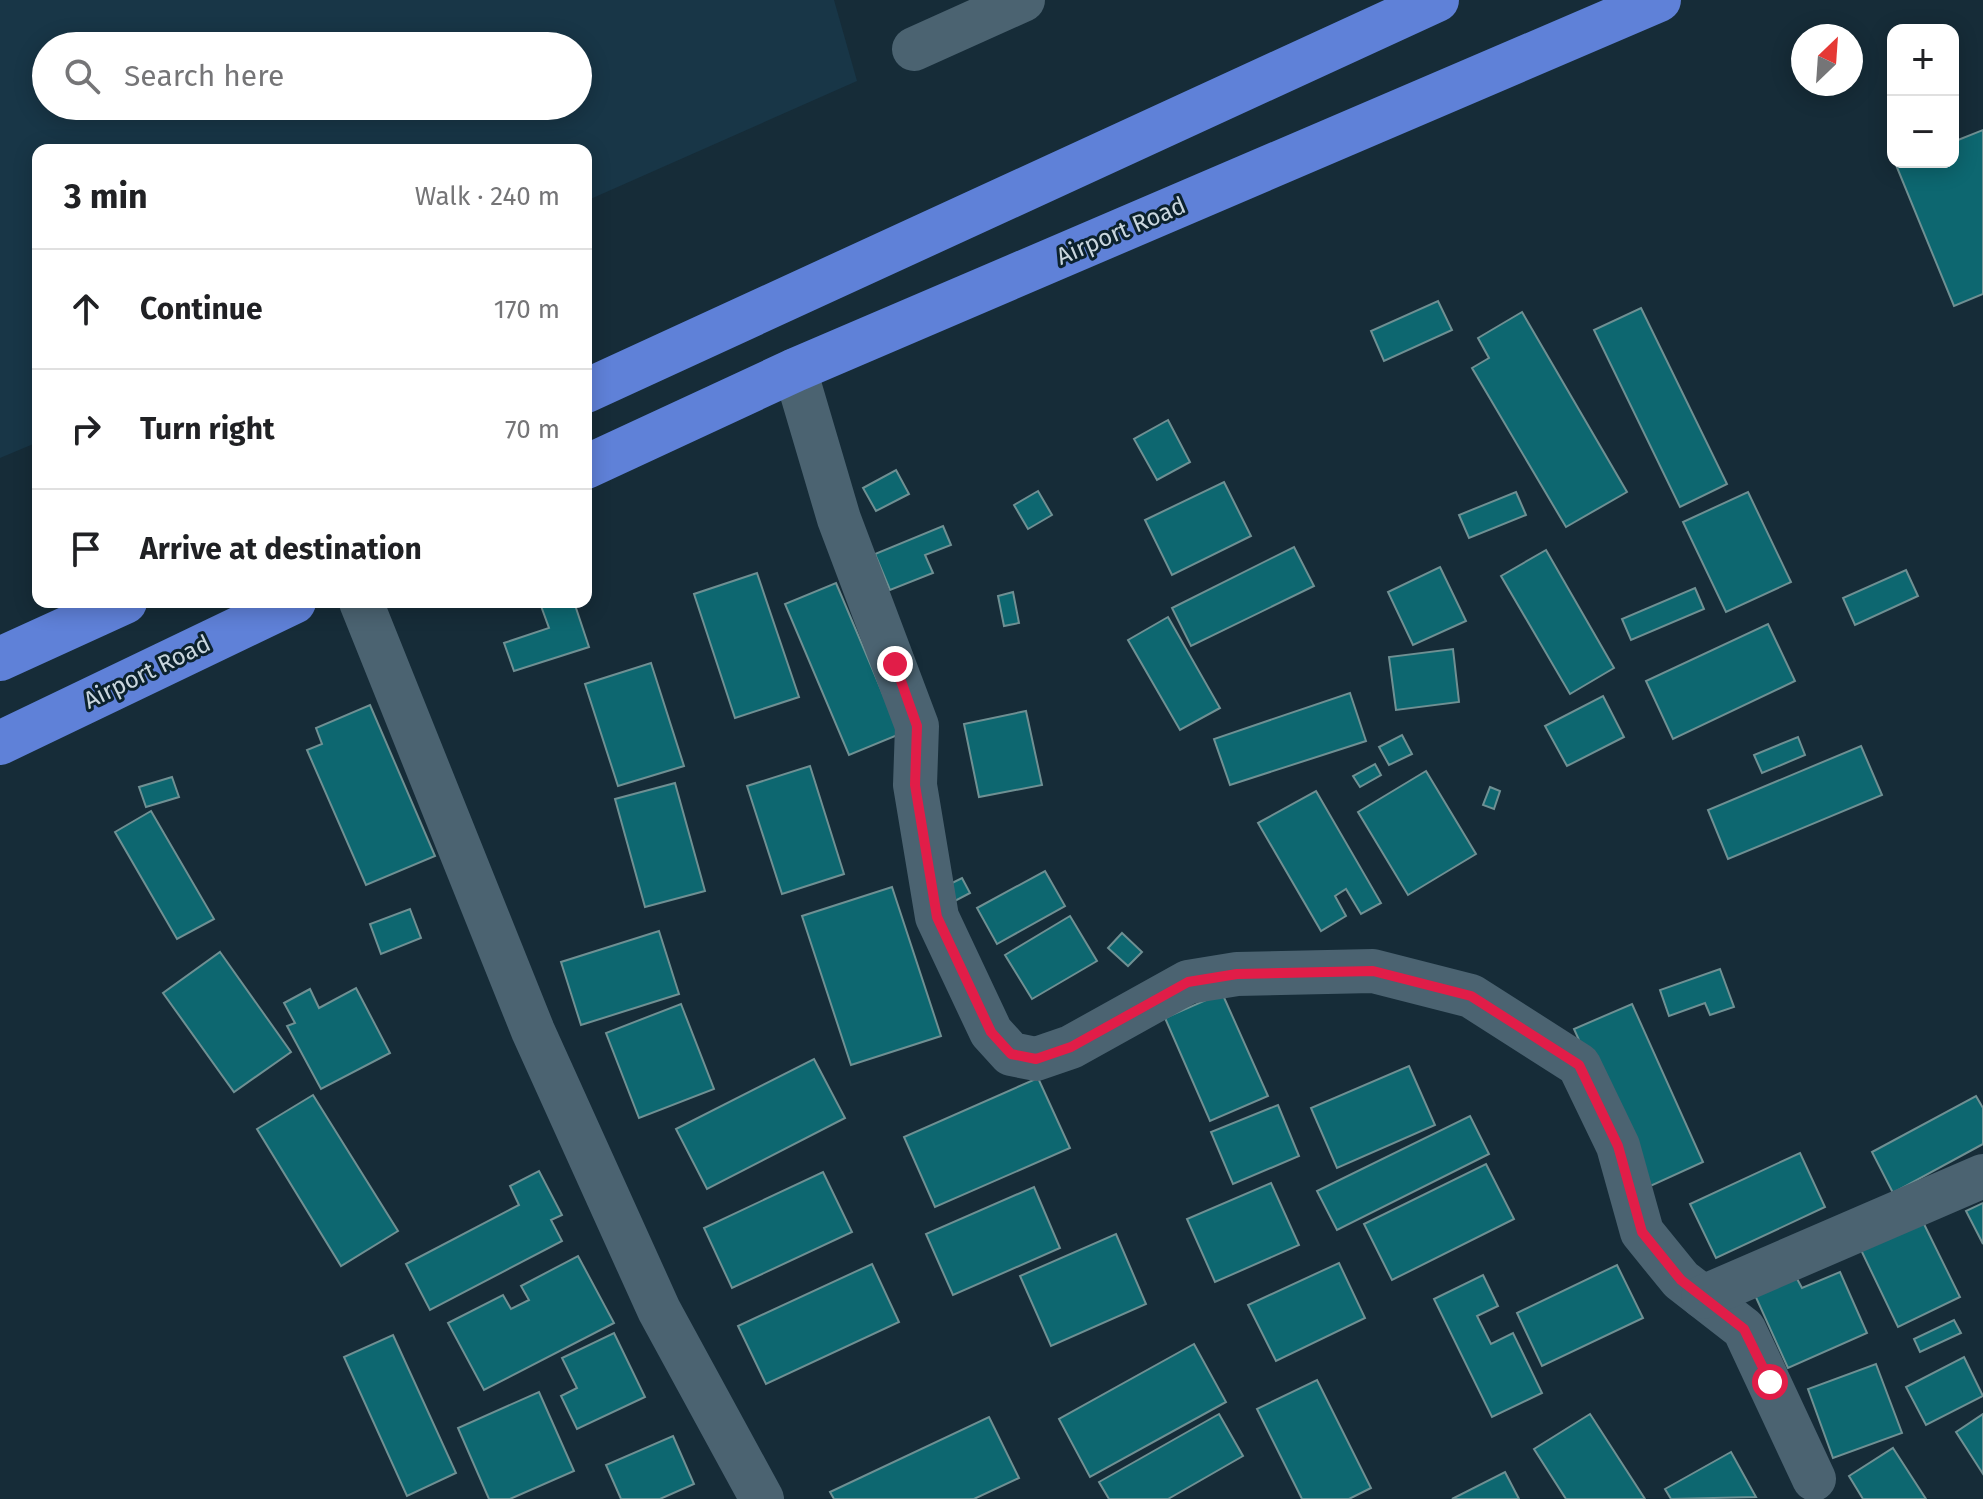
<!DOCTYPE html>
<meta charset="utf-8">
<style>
:root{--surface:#fff;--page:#f2f2f2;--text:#202124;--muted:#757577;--line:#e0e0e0}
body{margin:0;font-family:"Fira Sans",sans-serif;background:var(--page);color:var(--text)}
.controls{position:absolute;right:24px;top:24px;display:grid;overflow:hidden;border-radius:16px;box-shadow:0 4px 20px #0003}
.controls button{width:72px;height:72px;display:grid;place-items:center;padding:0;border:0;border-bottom:2px solid var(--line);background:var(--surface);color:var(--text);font:40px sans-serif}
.compass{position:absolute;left:1791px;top:24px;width:72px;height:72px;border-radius:50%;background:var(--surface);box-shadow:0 4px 20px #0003;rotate:25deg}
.stop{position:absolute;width:24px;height:24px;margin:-18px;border:6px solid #e11d48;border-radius:50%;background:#fff}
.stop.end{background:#e11d48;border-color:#fff;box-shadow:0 2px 8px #0008}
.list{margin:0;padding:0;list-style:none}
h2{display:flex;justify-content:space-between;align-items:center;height:104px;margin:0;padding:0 32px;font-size:34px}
h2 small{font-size:26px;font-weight:400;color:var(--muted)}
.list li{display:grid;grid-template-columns:52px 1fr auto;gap:24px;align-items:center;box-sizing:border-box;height:120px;padding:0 32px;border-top:2px solid var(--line)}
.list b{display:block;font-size:30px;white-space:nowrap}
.list em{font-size:26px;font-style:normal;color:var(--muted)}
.icon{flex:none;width:44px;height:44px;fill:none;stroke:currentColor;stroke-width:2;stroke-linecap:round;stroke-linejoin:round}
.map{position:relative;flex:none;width:1983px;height:1499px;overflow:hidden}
.search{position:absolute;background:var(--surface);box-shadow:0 4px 20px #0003;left:32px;top:32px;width:560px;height:88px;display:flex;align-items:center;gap:20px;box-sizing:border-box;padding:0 28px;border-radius:44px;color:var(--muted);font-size:30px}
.panel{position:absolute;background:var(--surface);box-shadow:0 4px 20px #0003;left:32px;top:144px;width:560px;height:464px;border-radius:16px}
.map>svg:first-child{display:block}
</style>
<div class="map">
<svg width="1983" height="1499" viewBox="0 0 1983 1499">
<rect width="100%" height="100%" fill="#162c38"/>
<path fill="#183647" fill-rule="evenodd" d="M0,0H834L857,81L586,201V150H38V442L0,458ZM46,46H578V106H46Z"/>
<g fill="#0d6770" stroke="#6f9093" stroke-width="2">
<path d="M1983,130V294L1954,306L1896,165L1903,162H1953V142Z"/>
<path d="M1438,301L1452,330L1384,361L1371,331Z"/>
<path d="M1641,308L1727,484L1680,507L1594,330Z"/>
<path d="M1522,312L1627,492L1566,527L1472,368L1489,358L1478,338Z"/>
<path d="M1168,420L1190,462L1157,480L1134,439Z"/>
<path d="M896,470L909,494L876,511L863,488Z"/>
<path d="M1224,482L1251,536L1172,575L1145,520Z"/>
<path d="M1038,491L1052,515L1028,529L1014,505Z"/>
<path d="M1516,492L1526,515L1469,538L1459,515Z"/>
<path d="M1748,492L1791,582L1726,612L1683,522Z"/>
<path d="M943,526L951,545L925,555L933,573L890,590L875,554Z"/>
<path d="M1294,547L1314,586L1191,646L1172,608Z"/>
<path d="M1546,550L1614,668L1570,694L1501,576Z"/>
<path d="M1440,567L1466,621L1413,645L1388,592Z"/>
<path d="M1906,570L1918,596L1855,625L1843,598Z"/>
<path d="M757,573L799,697L735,718L694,594Z"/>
<path d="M836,583L900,734L849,755L785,604Z"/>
<path d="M1695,588L1704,609L1631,640L1622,619Z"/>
<path d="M1013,592L1019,623L1004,626L998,596Z"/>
<path d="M554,602H574L589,647L514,671L504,643L549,628L541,606Z"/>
<path d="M1168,617L1220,708L1180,730L1128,640Z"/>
<path d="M1768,624L1795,681L1673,739L1646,681Z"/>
<path d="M1453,649L1459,702L1396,710L1389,657Z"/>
<path d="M651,663L684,766L618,786L585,684Z"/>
<path d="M1350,693L1366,741L1230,785L1214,739Z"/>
<path d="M1603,696L1624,737L1567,766L1545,726Z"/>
<path d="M370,705L435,856L366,885L307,750L322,744L316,728Z"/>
<path d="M1026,711L1042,785L979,797L964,724Z"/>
<path d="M1402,735L1412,754L1389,765L1379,747Z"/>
<path d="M1798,737L1805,755L1762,773L1754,755Z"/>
<path d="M1861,746L1882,795L1728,859L1708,810Z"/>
<path d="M1375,764L1381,775L1360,787L1353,776Z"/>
<path d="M810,766L844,874L782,894L747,786Z"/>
<path d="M1426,771L1476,854L1408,895L1358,812Z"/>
<path d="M172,777L179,797L146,807L139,787Z"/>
<path d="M675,783L705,891L645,907L615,799Z"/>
<path d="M1490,787L1500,791L1494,809L1483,805Z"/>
<path d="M1316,791L1381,903L1361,914L1346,889L1335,896L1346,916L1321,931L1258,823Z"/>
<path d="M151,811L214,919L177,939L115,832Z"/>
<path d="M1045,871L1065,906L997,944L977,908Z"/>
<path d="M962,878L970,893L953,902L944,887Z"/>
<path d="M892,887L941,1036L851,1065L802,916Z"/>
<path d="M410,909L421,938L381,954L370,924Z"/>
<path d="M1070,916L1097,961L1032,999L1005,955Z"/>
<path d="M659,931L679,994L581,1025L561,962Z"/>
<path d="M1122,933L1142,952L1128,966L1108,948Z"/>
<path d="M220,952L291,1052L234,1092L163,993Z"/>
<path d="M1720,969L1734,1007L1710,1015L1705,1003L1669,1016L1660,990Z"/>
<path d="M356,988L390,1053L321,1089L287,1026L295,1023L284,1003L310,989L319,1008Z"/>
<path d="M1222,993L1268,1096L1210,1121L1165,1018Z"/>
<path d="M681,1004L714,1089L639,1118L606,1033Z"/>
<path d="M1632,1004L1703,1162L1646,1188L1574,1029Z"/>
<path d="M814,1059L845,1118L707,1189L676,1129Z"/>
<path d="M1409,1066L1435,1125L1337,1168L1311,1108Z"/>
<path d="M1038,1078L1070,1148L935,1207L904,1137Z"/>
<path d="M313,1095L398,1231L341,1266L257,1129Z"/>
<path d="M1976,1096L1983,1108V1144L1893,1193L1872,1152Z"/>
<path d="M1278,1105L1299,1156L1233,1184L1211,1132Z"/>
<path d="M1470,1116L1489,1154L1337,1230L1317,1191Z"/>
<path d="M1800,1153L1825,1207L1716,1258L1690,1204Z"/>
<path d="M1486,1164L1514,1219L1392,1280L1364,1224Z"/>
<path d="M539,1171L562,1215L551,1220L562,1241L430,1310L406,1264L519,1205L510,1186Z"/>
<path d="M823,1172L852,1232L732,1288L704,1228Z"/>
<path d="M1271,1183L1299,1245L1215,1282L1187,1219Z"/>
<path d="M1034,1187L1060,1248L953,1295L926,1234Z"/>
<path d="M1983,1203V1244L1966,1211Z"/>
<path d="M1922,1220L1960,1297L1898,1327L1861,1250Z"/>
<path d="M1116,1234L1146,1304L1051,1346L1020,1276Z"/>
<path d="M578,1256L614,1323L484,1390L448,1323L503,1295L511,1309L529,1300L521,1286Z"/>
<path d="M1339,1263L1365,1318L1276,1361L1248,1305Z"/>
<path d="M872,1264L899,1322L766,1384L738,1326Z"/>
<path d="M1617,1265L1643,1318L1542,1366L1517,1313Z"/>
<path d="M1840,1272L1867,1333L1788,1368L1754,1293L1795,1275L1802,1288Z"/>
<path d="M1483,1275L1498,1306L1477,1316L1491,1344L1513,1333L1542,1393L1492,1417L1434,1299Z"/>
<path d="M1954,1320L1961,1333L1920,1352L1914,1339Z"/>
<path d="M614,1333L645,1397L577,1429L561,1396L577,1388L562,1358Z"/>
<path d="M393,1335L456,1473L407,1496L344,1357Z"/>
<path d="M1194,1344L1226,1402L1090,1477L1059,1419Z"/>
<path d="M1964,1357L1983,1396L1926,1425L1906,1387Z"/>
<path d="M1876,1364L1902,1433L1833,1458L1808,1389Z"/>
<path d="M1317,1380L1371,1488L1349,1499H1302L1257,1409Z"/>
<path d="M539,1392L574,1471L510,1499H489L458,1428Z"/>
<path d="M1219,1414L1243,1456L1168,1499H1109L1099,1482Z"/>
<path d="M1590,1414L1645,1499H1566L1534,1449Z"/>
<path d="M1983,1414V1474L1956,1432Z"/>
<path d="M989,1417L1019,1478L974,1499H834L830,1492Z"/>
<path d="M673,1436L694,1484L660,1499H621L606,1465Z"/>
<path d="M1893,1448L1926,1499H1863L1849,1476Z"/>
<path d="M1731,1452L1756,1497L1671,1499L1665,1489Z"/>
<path d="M1505,1472L1519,1499H1452Z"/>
</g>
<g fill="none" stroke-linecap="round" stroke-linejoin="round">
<g stroke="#4b6371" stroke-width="44">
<path d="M914,49L1023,0"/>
<path d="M795,370L839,519L917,726L915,785L937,917L991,1032L1011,1054L1036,1059L1071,1047L1188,982L1237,974L1373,971L1471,996L1579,1065L1618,1146L1642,1232L1681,1280L1744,1329L1814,1479"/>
<path d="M361,602L533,1031L659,1310L762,1499"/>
<path d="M1703,1297L1983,1176"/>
</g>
<g stroke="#5f81d8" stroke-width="44">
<path d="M586,391L1437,0"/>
<path d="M586,467L795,370L1659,0"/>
<path d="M0,659L125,602"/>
<path d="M0,743L294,602"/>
</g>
</g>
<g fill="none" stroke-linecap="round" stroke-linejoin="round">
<path stroke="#e11d48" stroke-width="10" d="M895,664L917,726L915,785L937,917L991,1032L1011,1054L1036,1059L1071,1047L1188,982L1237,974L1373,971L1471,996L1579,1065L1618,1146L1642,1232L1681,1280L1744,1329L1770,1382"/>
</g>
<g text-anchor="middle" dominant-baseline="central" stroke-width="6" stroke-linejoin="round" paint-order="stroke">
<g font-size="24" fill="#c9d6de" stroke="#0c222e">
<text transform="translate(1121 231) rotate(-23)">Airport Road</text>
<text transform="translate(147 672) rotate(-26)">Airport Road</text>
</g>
</g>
</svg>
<div class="controls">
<button>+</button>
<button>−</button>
</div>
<svg class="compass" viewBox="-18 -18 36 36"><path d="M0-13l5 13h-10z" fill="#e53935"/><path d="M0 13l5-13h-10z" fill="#757577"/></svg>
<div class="stop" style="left:1770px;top:1382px"></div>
<div class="stop end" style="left:895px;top:664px"></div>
<div class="search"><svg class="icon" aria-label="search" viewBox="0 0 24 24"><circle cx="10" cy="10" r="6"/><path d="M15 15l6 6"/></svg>Search here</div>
<section class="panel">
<h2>3 min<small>Walk · 240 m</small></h2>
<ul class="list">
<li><svg class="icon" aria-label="ahead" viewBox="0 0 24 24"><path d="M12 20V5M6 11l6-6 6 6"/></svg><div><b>Continue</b></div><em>170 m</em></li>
<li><svg class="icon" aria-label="right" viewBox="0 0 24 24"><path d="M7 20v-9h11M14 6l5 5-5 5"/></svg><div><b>Turn right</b></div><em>70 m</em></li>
<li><svg class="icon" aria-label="arrive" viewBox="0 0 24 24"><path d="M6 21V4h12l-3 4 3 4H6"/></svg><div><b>Arrive at destination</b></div></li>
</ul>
</section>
</div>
